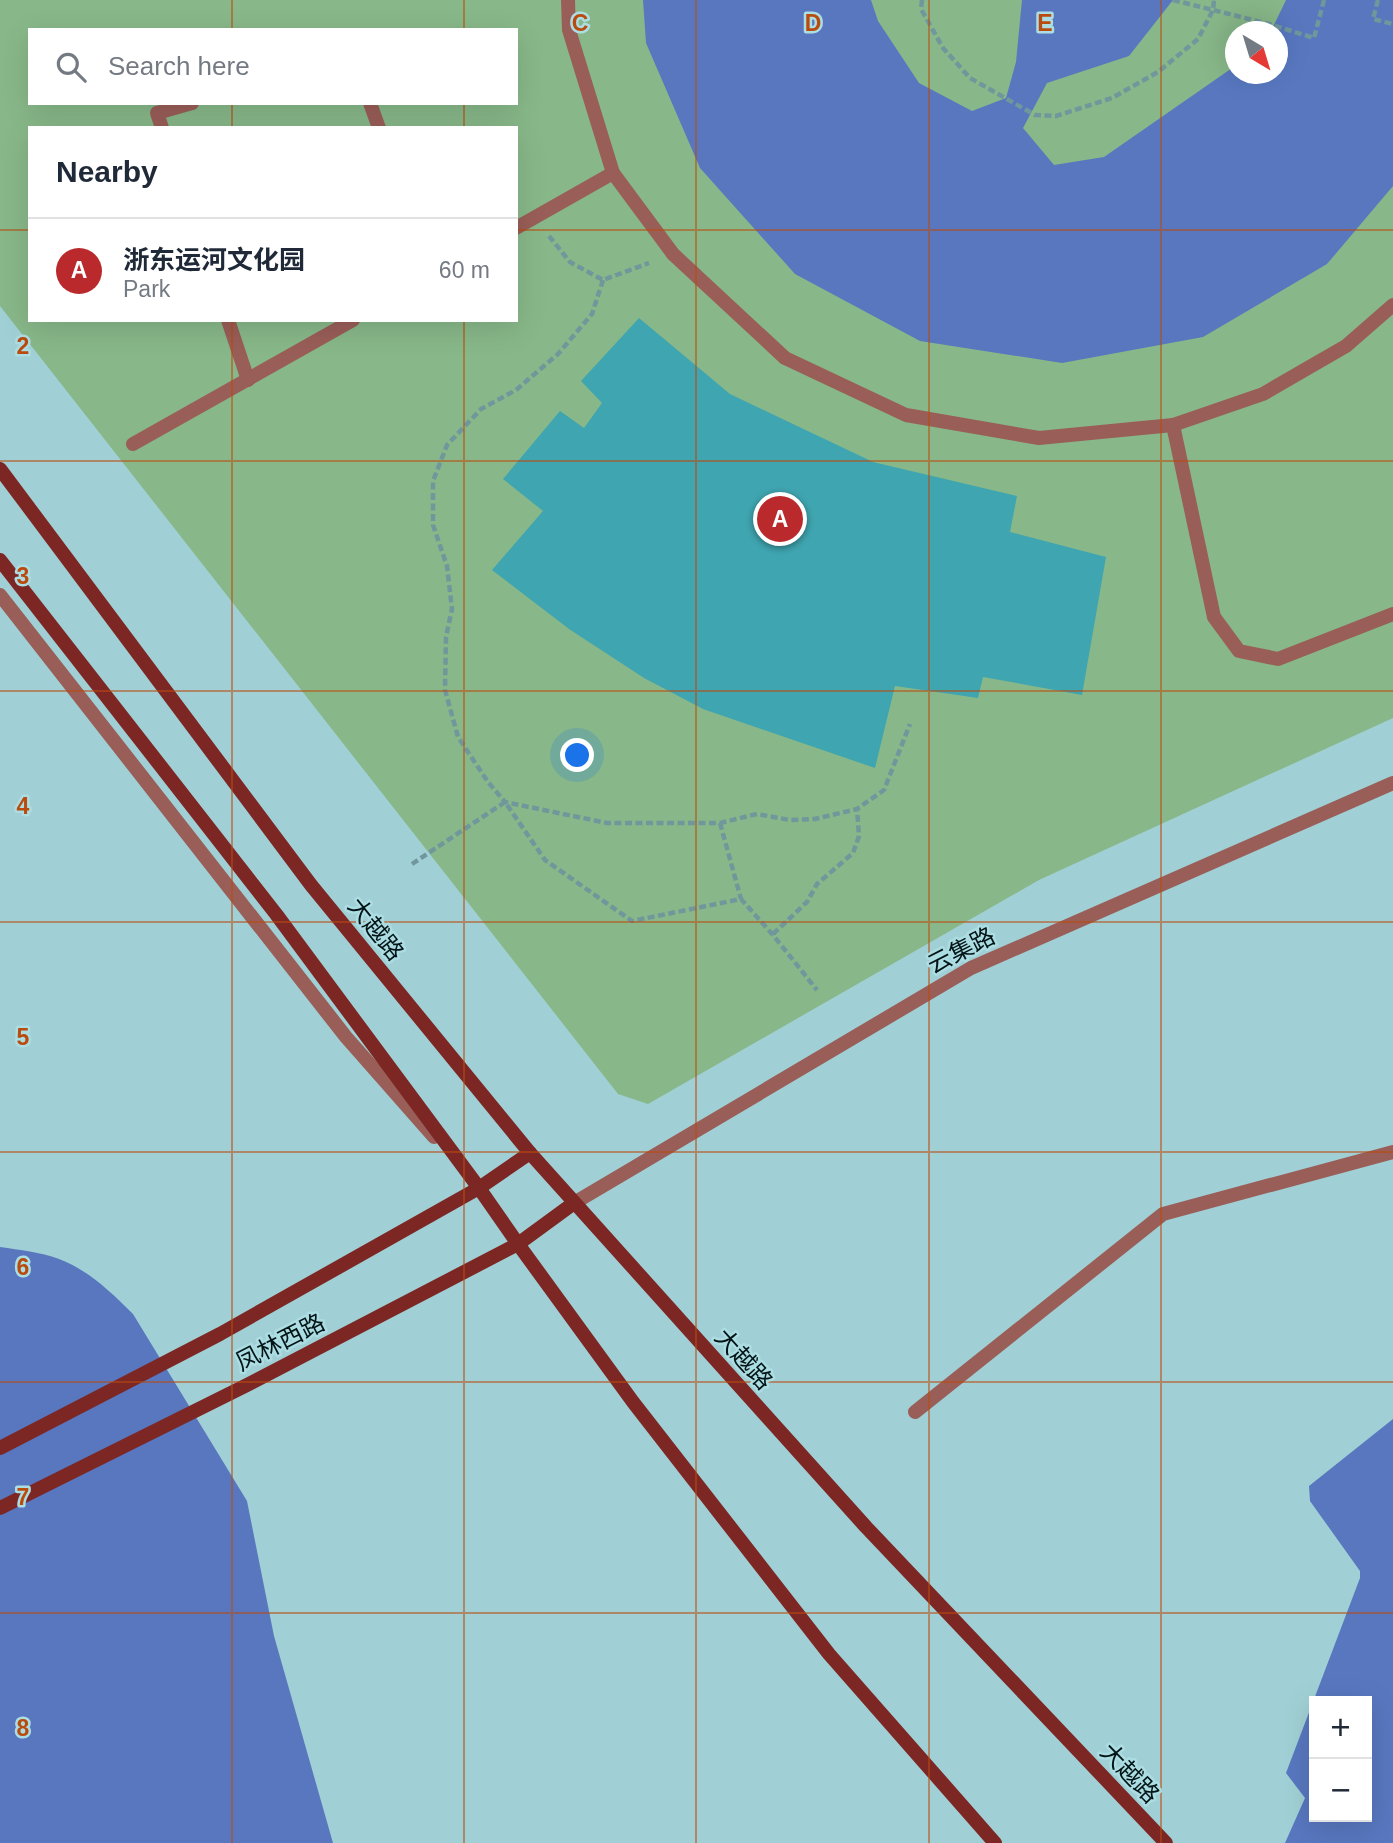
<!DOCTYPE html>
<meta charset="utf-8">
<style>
:root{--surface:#fff;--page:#f2f2f3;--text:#1f2937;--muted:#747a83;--line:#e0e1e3;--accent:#ba2a2d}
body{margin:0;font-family:Helvetica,"Noto Sans SC",sans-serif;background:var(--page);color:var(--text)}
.controls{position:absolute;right:21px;bottom:21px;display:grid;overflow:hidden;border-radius:0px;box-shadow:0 7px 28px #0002}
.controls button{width:63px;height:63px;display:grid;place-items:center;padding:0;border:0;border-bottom:2px solid var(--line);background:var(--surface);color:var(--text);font:35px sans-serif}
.compass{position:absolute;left:1225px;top:21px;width:63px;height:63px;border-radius:50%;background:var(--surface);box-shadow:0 7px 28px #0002;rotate:142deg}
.you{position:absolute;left:578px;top:756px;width:24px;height:24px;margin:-18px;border:5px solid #fff;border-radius:50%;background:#1a73e8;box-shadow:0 0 0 10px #1a73e833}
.badge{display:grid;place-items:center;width:46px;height:46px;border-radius:50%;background:var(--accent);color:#fff;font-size:23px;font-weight:700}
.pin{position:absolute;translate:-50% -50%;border:4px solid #fff;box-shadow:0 2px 7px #0006}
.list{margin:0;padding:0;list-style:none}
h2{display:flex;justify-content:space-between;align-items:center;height:91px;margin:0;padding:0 28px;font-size:30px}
h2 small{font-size:23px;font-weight:400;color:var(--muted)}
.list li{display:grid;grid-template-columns:46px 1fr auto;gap:21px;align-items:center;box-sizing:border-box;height:105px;padding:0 28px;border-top:2px solid var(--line)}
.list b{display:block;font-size:26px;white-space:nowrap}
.list p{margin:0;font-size:23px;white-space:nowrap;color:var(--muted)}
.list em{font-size:23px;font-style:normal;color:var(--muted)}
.icon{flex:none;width:38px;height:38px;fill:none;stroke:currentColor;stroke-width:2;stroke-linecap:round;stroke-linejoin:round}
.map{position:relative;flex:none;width:1393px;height:1843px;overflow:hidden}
.search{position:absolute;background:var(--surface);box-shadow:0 7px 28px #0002;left:28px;top:28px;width:490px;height:77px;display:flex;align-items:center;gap:18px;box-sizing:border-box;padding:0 24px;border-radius:0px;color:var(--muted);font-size:26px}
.panel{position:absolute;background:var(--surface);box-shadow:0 7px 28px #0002;left:28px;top:126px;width:490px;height:196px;border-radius:0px}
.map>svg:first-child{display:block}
</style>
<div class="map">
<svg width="1393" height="1843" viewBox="0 0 1393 1843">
<rect width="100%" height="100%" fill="#a0d0d5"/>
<path fill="#88b889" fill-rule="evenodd" d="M0,0H1393V718L1039,880L648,1104L618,1094L0,306ZM30,30H516V103H30ZM1236,32H1278V74H1236ZM30,128H516V320H30Z"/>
<g fill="#5877bf" fill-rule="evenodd">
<path d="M643,0H871L878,21L919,83L972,111L1006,98L1016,62L1022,0H1173L1129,56L1047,83L1023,128L1054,165L1104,157L1235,66L1236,74H1278V32L1271,31L1286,0H1393V186L1327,264L1203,337L1062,363L920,341L795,274L700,168L646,43Z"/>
<path d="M0,1247C20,1250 40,1252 59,1259C88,1270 111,1292 133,1314L247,1501L274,1636L333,1843H0Z"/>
<path d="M1393,1419V1843H1285L1305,1798L1286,1773L1360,1578V1571L1310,1501L1309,1486ZM1314,1701H1367V1817H1314Z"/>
</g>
<path fill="#3fa5b0" d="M639,318L730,394L873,462L1017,496L1010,532L1106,557L1082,695L983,677L978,698L895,686L875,768L703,709L644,678L569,629L492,570L543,511L503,479L560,411L584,428L602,403L581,381Z"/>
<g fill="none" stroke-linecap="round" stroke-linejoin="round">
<g stroke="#70979b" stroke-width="4.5" stroke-dasharray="7 3.5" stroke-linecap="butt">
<path d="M922,0L921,9L943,48L970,78L1035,115L1056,116L1112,98L1158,72L1198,39L1213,10L1214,0"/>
<path d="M1173,0L1269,24L1314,38L1324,0"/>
<path d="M1378,0L1373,19L1393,24"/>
<path d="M549,236L570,262L603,280L649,263"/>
<path d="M603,280L592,314L558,354L516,390L481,409L447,445L433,481V525L447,566L452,609L446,637L445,690L458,737L488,782L505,802L607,823H720L757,814L790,820L815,819L857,809L884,790L910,724"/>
<path d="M720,823L741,899"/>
<path d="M412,864L505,802L545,860L632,921L741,899L773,935L817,990"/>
<path d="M773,934L807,902L817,884L853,853L859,836L857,809"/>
</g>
<g stroke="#9a5e58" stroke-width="14">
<path d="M568,0L569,30L613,173L673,254L785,358L906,415L1039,438L1173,425L1263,394L1346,346L1393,305"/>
<path d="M370,103L379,128"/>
<path d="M162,128L157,113L192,103"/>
<path d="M516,228L613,173"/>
<path d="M228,320L248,380"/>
<path d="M1173,425L1214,617L1239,651L1278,659L1393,614"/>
<path d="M133,444L353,320"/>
</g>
<g stroke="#9a5e58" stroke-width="14">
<path d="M0,595L346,1037L434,1137"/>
<path d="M915,1412L1163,1214L1393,1152"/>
</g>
<path stroke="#9a5e58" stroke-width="14" d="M574,1203L971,968L1393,783"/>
<g stroke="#7d2725" stroke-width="14">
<path d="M0,469L311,885L530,1153L866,1527L1166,1843"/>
<path d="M0,560L276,914L479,1188L518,1244L633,1402L829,1654L995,1843"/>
<path d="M0,1448L220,1334L479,1188L530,1153"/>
<path d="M0,1508L247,1385L518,1244L574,1203"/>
</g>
</g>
<path fill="none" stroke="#ba4b0e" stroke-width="2" stroke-opacity="0.55" d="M232,0V30M464,0V30M696,0V1843M929,0V1843M1161,0V1843M232,103V128M464,103V128M0,230H30M516,230H1393M232,320V1843M464,320V1843M0,461H1393M0,691H1393M0,922H1393M0,1152H1393M0,1382H1393M0,1613H1393"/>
<g text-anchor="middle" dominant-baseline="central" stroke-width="5" stroke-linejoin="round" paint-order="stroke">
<g font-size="24" fill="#031416" stroke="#acdde3">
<text transform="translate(376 929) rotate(51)">大越路</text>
<text transform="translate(961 950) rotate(-27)">云集路</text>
<text transform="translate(280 1342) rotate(-27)">凤林西路</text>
<text transform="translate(744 1359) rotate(48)">大越路</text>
<text transform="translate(1130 1773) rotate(46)">大越路</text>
</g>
</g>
<g font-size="23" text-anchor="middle" font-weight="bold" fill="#ba4b0e" stroke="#acdde3" stroke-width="5" stroke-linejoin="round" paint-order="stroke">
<text x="580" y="31">C</text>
<text x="813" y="31">D</text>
<text x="1045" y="31">E</text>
<text x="23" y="354">2</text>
<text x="23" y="584">3</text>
<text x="23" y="814">4</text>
<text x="23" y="1045">5</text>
<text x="23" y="1275">6</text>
<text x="23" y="1505">7</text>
<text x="23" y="1736">8</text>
</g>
</svg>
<div class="controls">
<button>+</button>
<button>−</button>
</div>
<svg class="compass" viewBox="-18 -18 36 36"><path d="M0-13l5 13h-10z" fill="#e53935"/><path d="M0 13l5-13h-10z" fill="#747a83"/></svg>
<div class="you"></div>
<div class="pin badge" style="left:780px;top:519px">A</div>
<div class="search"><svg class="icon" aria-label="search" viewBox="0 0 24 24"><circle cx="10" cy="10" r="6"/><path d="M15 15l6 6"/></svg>Search here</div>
<section class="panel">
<h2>Nearby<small></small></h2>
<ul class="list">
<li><span class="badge">A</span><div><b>浙东运河文化园</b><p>Park</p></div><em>60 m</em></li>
</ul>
</section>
</div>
